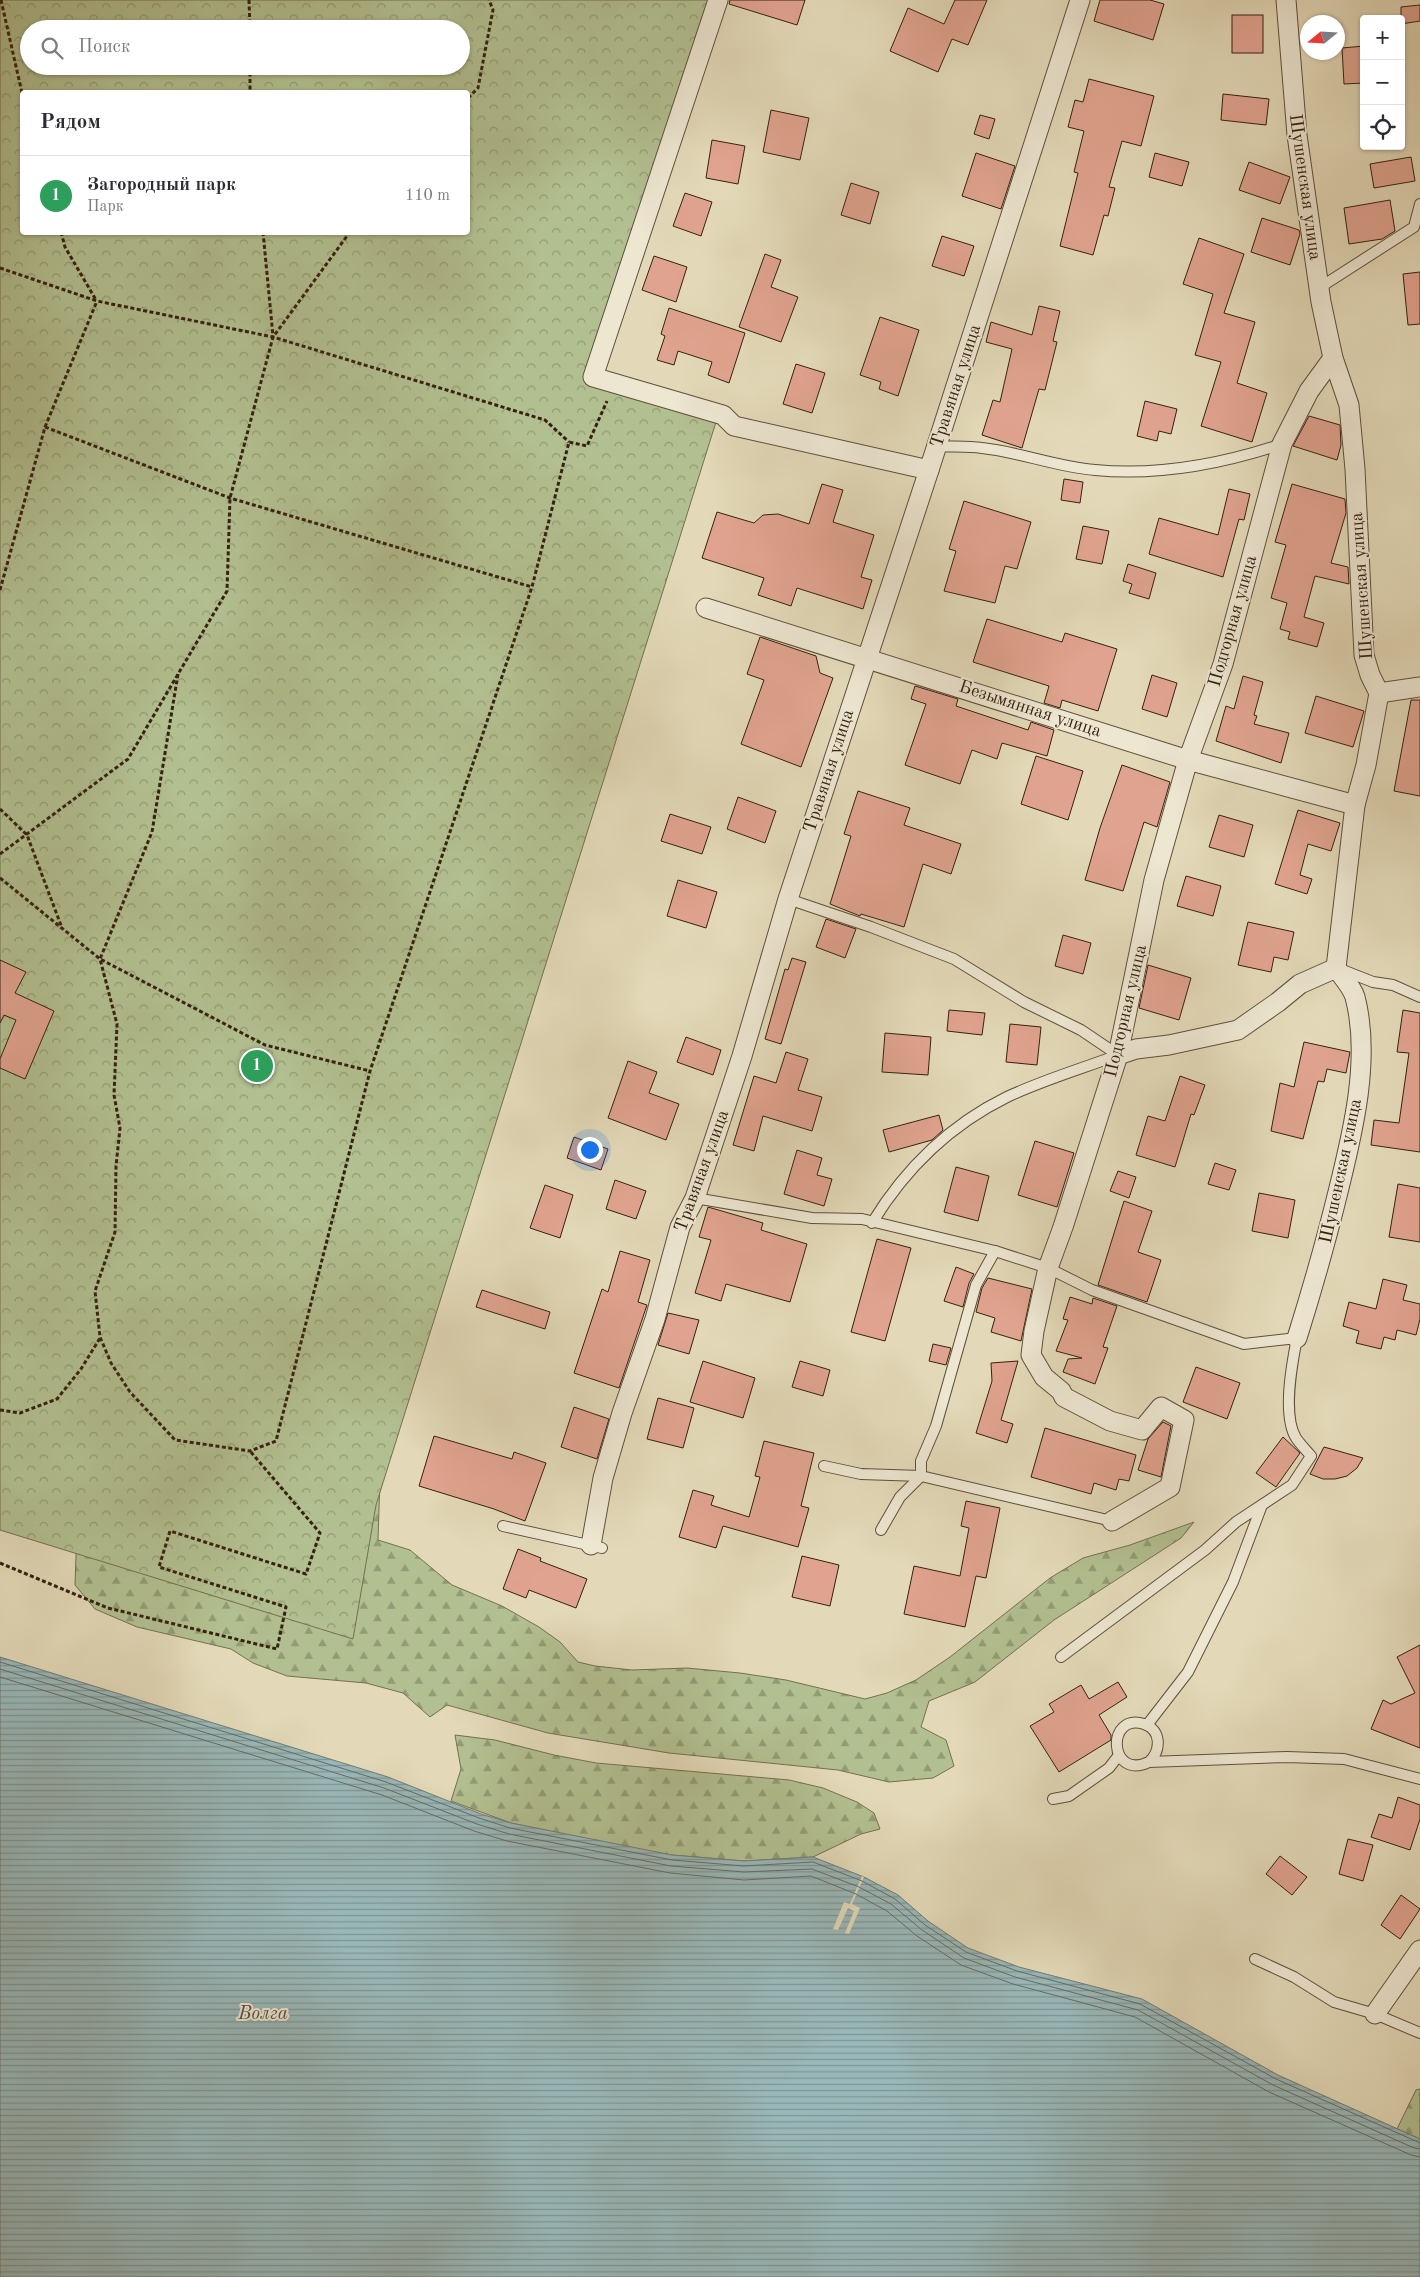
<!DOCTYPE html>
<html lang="ru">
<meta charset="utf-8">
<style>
:root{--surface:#fff;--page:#f7f7f7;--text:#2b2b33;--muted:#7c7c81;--line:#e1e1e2;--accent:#8f2418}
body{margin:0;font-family:"Old Standard TT",serif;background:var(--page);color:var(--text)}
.controls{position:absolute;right:15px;top:15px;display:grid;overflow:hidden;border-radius:5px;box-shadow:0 1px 4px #0004}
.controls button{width:45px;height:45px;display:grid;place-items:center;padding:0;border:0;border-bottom:1px solid var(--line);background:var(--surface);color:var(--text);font:25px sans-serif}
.compass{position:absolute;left:1300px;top:15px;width:45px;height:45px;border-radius:50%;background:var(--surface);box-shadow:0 1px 4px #0004;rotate:252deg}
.you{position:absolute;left:589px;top:1149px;width:18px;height:18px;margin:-12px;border:4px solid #fff;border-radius:50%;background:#1a73e8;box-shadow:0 0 0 8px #1a73e833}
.badge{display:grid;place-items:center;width:32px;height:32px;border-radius:50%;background:var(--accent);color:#fff;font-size:16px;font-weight:700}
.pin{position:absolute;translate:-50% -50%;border:2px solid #fff;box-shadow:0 1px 5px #0006}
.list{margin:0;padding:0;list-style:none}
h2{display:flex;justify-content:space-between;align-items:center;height:65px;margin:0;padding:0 20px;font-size:21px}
h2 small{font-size:16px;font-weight:400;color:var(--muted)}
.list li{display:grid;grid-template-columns:32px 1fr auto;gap:15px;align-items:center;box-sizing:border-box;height:80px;padding:0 20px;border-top:1px solid var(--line)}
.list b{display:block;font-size:19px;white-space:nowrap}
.list p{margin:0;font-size:16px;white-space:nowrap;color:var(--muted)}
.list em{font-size:16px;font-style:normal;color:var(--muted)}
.icon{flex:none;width:28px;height:28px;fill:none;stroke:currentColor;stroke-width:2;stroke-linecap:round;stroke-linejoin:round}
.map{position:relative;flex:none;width:1420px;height:2277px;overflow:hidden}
.search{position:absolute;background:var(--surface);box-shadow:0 1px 4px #0004;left:20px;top:20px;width:450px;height:55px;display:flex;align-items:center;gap:12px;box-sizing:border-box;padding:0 18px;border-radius:28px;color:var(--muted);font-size:19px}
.panel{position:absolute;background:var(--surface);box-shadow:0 1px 4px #0004;left:20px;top:90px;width:450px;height:145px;border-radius:5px}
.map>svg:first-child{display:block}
</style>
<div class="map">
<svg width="1420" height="2277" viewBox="0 0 1420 2277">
<defs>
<pattern id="forest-firs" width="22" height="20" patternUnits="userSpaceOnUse" patternTransform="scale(1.25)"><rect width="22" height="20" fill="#b2bf90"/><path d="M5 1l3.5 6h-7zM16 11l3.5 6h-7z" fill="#929b74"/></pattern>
<pattern id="park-crowns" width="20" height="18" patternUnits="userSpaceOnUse" patternTransform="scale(1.25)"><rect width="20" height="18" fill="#b2bf90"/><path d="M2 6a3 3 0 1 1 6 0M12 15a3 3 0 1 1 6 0" fill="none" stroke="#929b74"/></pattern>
<pattern id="water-rules" width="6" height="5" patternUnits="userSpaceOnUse" patternTransform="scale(1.25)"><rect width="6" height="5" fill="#99b8b9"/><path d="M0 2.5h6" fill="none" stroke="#7e9595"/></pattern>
</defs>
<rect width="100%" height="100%" fill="#e3d9b8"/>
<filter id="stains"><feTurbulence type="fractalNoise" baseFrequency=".004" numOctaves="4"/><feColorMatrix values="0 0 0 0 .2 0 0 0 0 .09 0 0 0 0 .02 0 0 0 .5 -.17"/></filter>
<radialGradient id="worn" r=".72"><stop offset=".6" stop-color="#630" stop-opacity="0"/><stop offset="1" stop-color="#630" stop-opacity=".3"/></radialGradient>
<g fill="url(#forest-firs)" stroke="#747050">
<path d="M79,1468L380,1478L378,1540L410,1550L452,1585L502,1606L539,1627L560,1642L578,1662L595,1666L632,1670L687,1668L740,1673L786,1680L865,1699L887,1693L916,1680L950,1657L1050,1578L1083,1558L1130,1545L1194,1522L1181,1538L1054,1620L975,1682L929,1701L921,1727L946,1740L954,1766L933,1778L889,1782L838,1770L669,1753L548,1733L447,1705L430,1717L403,1693L366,1683L287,1676L253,1663L231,1649L137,1627L95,1609L75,1585Z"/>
<path d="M455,1735L495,1740L554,1755L596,1763L789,1780L823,1788L857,1802L874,1813L880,1829L861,1834L813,1857L744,1861L672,1855L623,1847L511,1823L451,1801L461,1769Z"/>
<path d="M1420,2089V2139L1397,2129L1416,2090Z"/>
</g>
<path fill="url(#park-crowns)" stroke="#747050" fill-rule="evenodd" d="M0,0H709L585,383L716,422L376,1505L353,1639L0,1530ZM29,29H461V66H29ZM22,92H468V232H22Z"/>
<path fill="url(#water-rules)" stroke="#717c75" d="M0,1657L388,1777L481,1814L511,1823L672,1855L744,1861L813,1857L864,1877L898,1895L928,1921L968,1948L1019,1967L1142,1999L1278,2075L1420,2139V2277H0Z"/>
<path fill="#e3d9b8" d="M862,1876L864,1877L852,1904L860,1908L849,1934L845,1933L854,1911L848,1908L838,1930L833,1929L844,1902L850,1904Z"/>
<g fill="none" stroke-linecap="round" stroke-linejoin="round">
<g stroke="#676c64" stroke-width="1">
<path d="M0,1662L386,1782L479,1818L510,1828L672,1860L744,1866L813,1862L862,1881L895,1899L925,1925L966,1952L1017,1971L1140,2004L1276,2079L1420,2143"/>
<path d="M0,1669L384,1788L477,1824L509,1834L671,1866L744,1872L812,1869L859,1887L891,1904L922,1930L964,1958L1015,1977L1138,2010L1273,2085L1414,2148L1420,2149"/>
<path d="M0,1677L382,1795L474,1831L507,1841L670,1873L744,1880L811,1876L856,1894L887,1911L917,1936L961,1965L1013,1984L1135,2017L1269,2092L1411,2155L1420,2157"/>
</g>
</g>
<g fill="#e0a38f" stroke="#352110">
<path d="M730,0H805L797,25L729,4Z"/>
<path d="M955,0H987L968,45L952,39L938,72L890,51L908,8L944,24Z"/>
<path d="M1100,0H1150L1164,4L1153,40L1094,21Z"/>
<path d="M1420,5V21L1401,24V7Z"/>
<rect x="1232" y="15" width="31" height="38"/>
<path d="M1364,46V83L1344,84L1342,48Z"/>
<path d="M1089,79L1154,96L1141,146L1122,141L1109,187L1115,188L1108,216L1104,215L1093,255L1060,246L1078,173L1074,172L1084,131L1068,127L1075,100L1083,102Z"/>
<path d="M1223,94L1269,99L1266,125L1221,120Z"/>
<path d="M771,110L809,118L800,160L763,152Z"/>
<path d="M980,115L995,119L989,139L974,134Z"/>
<path d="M712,140L745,146L738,184L706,178Z"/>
<path d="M976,153L1015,166L1001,209L962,196Z"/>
<path d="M1155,153L1189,162L1182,186L1149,177Z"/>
<path d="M1411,157L1415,181L1374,188L1370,164Z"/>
<path d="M1249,162L1290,177L1280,204L1239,190Z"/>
<path d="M851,183L879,192L870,224L841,215Z"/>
<path d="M685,193L712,202L701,236L673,226Z"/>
<path d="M1390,200L1395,231L1382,239L1349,244L1344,208Z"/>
<path d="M1262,218L1299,230L1300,234L1290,265L1251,252Z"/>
<path d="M942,236L974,246L964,276L932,266Z"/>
<path d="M1199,238L1244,254L1224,313L1255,322L1237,383L1267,393L1252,442L1201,426L1221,362L1195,355L1213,294L1183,284Z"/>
<path d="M765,254L781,260L771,287L798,297L781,342L739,327Z"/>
<path d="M654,256L687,267L676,302L642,290Z"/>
<path d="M1420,272V324L1408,325L1403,274Z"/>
<path d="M1039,306L1060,311L1053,341L1057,342L1045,390L1039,389L1022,448L982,435L993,400L1000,402L1012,349L986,342L991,322L1032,335Z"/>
<path d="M669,308L745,333L729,383L708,375L712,362L678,351L674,365L657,360L665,336L661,334Z"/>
<path d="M880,317L919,330L898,396L879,389L881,382L860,375Z"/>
<path d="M796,364L825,373L812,413L783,404Z"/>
<path d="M1145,401L1177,409L1171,434L1159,431L1157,441L1137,436Z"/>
<path d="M1309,416L1340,425L1341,445L1337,460L1293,446Z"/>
<path d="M1064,479L1083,482L1080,503L1061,500Z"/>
<path d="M822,484L843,490L833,522L874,535L861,577L872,580L863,609L797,588L791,606L758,595L764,578L702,558L717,512L754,523L763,515L778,514L809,524Z"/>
<path d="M1292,484L1345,499L1346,513L1331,563L1348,567L1349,584L1315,576L1304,617L1324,623L1317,647L1288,639L1290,632L1280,629L1287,603L1271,598L1286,545L1275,542Z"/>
<path d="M1229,489L1250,494L1244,520L1239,519L1223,577L1149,554L1159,518L1218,535Z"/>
<path d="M964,501L1031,522L1017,569L1005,566L995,603L944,591L956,551L949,549Z"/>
<path d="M1083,526L1109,531L1102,564L1076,559Z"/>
<path d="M1128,564L1156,573L1149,599L1129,593L1132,584L1123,581Z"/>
<path d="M987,619L1062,642L1065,633L1117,649L1098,711L1062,700L1060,708L1044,703L1049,686L973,662Z"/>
<path d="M760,637L816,656L820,673L833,678L801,767L741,744L764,680L747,674Z"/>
<path d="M1152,675L1177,683L1167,717L1142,709Z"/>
<path d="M1243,676L1263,682L1254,715L1257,716L1254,724L1289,733L1281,763L1216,741L1226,706L1234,709Z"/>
<path d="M915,686L958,699L956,706L1028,730L1031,722L1054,730L1047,756L1002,743L997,759L972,750L960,784L905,765L926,704L911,699Z"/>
<path d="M1316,696L1364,711L1353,747L1305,733Z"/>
<path d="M1411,700H1420V796L1394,791Z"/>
<path d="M1036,756L1083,771L1068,820L1021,804Z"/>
<path d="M1122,765L1170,782L1157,827L1144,822L1123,891L1085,880L1100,828Z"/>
<path d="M858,791L910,808L904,825L961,844L951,874L923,864L904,927L861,914L860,916L830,904L851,836L844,834Z"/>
<path d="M738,797L776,811L765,843L727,829Z"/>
<path d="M1298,810L1340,823L1331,851L1308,844L1300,875L1312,879L1307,894L1275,884Z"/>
<path d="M670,814L711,827L702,854L661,841Z"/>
<path d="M1219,815L1253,825L1244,857L1209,847Z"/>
<path d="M1186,876L1221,886L1213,916L1177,906Z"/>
<path d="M678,880L717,892L706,928L667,916Z"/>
<path d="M826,919L856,929L845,958L816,947Z"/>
<path d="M1248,922L1294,932L1288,960L1274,957L1271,972L1238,965Z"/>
<path d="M1063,935L1091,943L1083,974L1055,966Z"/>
<path d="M792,958L806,962L781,1044L765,1039L785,969L788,970Z"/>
<path d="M0,960L26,972L15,993L54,1011L25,1079L0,1068V1059L16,1020L4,1015L0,1023Z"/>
<path d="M1148,965L1191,978L1179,1020L1139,1008Z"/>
<path d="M949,1010L985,1013L982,1035L947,1031Z"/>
<path d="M1403,1010L1420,1013V1152L1371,1145L1374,1120L1399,1123L1409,1053L1397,1052Z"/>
<path d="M1010,1024L1041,1027L1037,1065L1006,1062Z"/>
<path d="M885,1033L931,1037L928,1075L882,1072Z"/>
<path d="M686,1037L721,1050L713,1075L677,1062Z"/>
<path d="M1304,1042L1350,1052L1346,1073L1327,1069L1324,1082L1318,1081L1303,1139L1271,1131L1280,1083L1294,1087Z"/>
<path d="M786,1052L808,1059L798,1090L822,1097L812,1131L763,1116L754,1151L733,1145L754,1076L776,1083Z"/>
<path d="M628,1061L657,1072L649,1093L679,1104L666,1140L608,1118Z"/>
<path d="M1180,1076L1205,1085L1194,1115L1191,1114L1175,1167L1136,1155L1148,1116L1165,1121Z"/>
<path d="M939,1115L943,1130L932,1140L889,1152L883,1130Z"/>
<path d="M574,1137L608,1149L601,1170L567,1158Z"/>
<path d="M1035,1141L1074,1153L1057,1207L1018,1195Z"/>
<path d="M797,1150L822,1158L817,1175L832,1179L824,1206L784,1194Z"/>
<path d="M1215,1163L1236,1170L1229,1190L1208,1184Z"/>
<path d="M956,1167L989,1176L978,1221L944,1212Z"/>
<path d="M1118,1171L1136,1177L1129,1198L1110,1191Z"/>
<path d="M615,1180L646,1191L636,1219L606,1209Z"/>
<path d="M1398,1184L1420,1188V1242L1389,1237Z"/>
<path d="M545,1185L573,1195L560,1238L530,1228Z"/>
<path d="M1259,1193L1295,1200L1288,1238L1252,1231Z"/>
<path d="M1124,1201L1152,1211L1138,1252L1161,1260L1147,1302L1098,1285Z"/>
<path d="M708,1207L763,1223L761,1230L807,1244L790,1302L726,1284L721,1301L695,1293L711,1240L699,1237Z"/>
<path d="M877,1239L911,1248L885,1341L851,1332Z"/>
<path d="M620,1251L650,1260L638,1302L647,1305L619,1388L574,1373L602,1289L608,1292Z"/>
<path d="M956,1267L974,1274L969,1283L963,1307L944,1301Z"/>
<path d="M988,1278L1032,1289L1021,1341L991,1332L995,1318L976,1312L982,1288Z"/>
<path d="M1383,1279L1407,1285L1403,1300L1420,1304V1319L1416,1335L1397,1330L1395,1340L1384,1337L1381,1349L1356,1343L1359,1331L1343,1326L1349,1302L1376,1309Z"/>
<path d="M482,1290L550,1312L545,1329L476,1307Z"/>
<path d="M1070,1297L1092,1304L1093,1298L1117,1306L1103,1347L1108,1348L1095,1384L1063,1372L1068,1359L1082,1358L1056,1351L1068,1320L1063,1319Z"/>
<path d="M668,1313L699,1320L689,1354L658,1345Z"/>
<path d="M933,1344L951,1348L946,1365L929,1361Z"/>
<path d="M703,1361L755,1378L743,1418L690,1402Z"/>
<path d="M800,1361L830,1370L823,1396L792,1387Z"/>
<path d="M1018,1361L1001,1420L1013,1424L1007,1443L976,1433L992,1381L991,1363Z"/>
<path d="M1196,1367L1240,1383L1227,1419L1183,1402Z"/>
<path d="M658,1398L694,1408L683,1448L647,1439Z"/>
<path d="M574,1407L609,1419L597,1459L561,1447Z"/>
<path d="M1163,1422L1171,1426L1161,1477L1138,1470L1148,1439Z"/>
<path d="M1045,1428L1136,1455L1129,1481L1119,1479L1116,1490L1094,1483L1091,1494L1031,1477Z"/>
<path d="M434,1436L512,1459L514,1452L546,1463L525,1521L494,1509L419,1486Z"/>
<path d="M1283,1437L1300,1453L1276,1487L1256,1473Z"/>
<path d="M764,1441L814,1453L801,1506L809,1508L798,1547L723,1526L716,1548L679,1537L693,1490L714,1496L711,1505L749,1517L760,1477L755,1476Z"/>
<path d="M1324,1447L1363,1458L1357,1468L1347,1476L1335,1479H1323L1310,1474Z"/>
<path d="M966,1501L1000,1508L986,1578L976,1576L965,1627L904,1614L914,1566L960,1576L969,1528L961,1526Z"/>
<path d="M518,1549L541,1558L540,1561L587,1579L576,1608L529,1590L526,1598L503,1589Z"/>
<path d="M802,1556L839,1565L830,1606L792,1597Z"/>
<path d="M1420,1645V1748L1371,1729L1383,1700L1391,1704L1415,1693L1397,1657Z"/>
<path d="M1118,1682L1127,1697L1099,1715L1111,1735V1740L1059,1772L1030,1726L1054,1712L1049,1704L1081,1685L1089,1699Z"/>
<path d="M1398,1797L1420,1805V1819L1410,1850L1371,1837L1379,1814L1392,1818Z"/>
<path d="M1348,1839L1373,1845L1363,1881L1339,1874Z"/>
<path d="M1280,1856L1307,1877L1292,1895L1266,1874Z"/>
<path d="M1401,1895L1420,1909L1400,1939L1381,1925Z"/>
</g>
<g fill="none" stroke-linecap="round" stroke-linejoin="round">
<g stroke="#604f3a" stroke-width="12">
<g id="service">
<path d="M1319,288L1414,227L1420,204"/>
<path d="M937,446C952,447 967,446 982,448C1020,452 1057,467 1095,470C1158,476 1222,464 1282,444"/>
<path d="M788,899L871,927L954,959L1024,1002L1081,1030L1118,1055"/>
<path d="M1340,969L1373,982L1393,985L1420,997"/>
<path d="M695,1198L812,1218L862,1219L995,1251L1048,1268L1092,1290L1244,1344L1297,1338C1292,1363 1282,1415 1296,1438C1300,1444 1306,1450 1311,1456L1292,1485L1236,1522L1205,1550L1061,1657"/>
<path d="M872,1223C905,1169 950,1125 1007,1097C1043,1080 1081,1069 1118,1055"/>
<path d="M824,1466L861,1474L921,1476L1112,1521"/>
<path d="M503,1526L602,1548"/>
<path d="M881,1530L900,1497L921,1476V1461L936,1426L976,1285L995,1251"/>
<path d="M1147,1725L1188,1672L1233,1582L1262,1505"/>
<path d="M1149,1762C1161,1751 1162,1730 1144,1724C1106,1712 1108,1781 1149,1762L1287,1757L1344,1759L1420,1779"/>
<path d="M1053,1799L1069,1796L1109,1768L1119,1755"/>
<path d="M1255,1959L1294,1977L1334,2002L1375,2014L1420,2033"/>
</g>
</g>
<g stroke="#604f3a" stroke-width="21">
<g id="minor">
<path d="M718,0L593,377L723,415L734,426L929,470"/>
<path d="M1286,0L1297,135L1321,302L1333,358L1349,405L1355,469L1364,655L1370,675L1379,693L1366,765L1355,805L1336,968C1342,976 1352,987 1355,997C1371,1058 1353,1132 1338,1192C1326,1241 1312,1290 1297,1338"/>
<path d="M706,608L1188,760L1355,805"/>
<path d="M1379,693L1420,687"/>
<path d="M1118,1055L1136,1049L1169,1045L1238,1030L1278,1002L1300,984L1336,968"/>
<path d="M1112,1521L1170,1487L1184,1420L1161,1407L1142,1430L1110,1421L1064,1397L1061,1391L1044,1377L1031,1355L1034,1331L1048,1268L1063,1227L1118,1055L1154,880L1188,760L1223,664L1282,444L1309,391L1333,358"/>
<path d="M591,1545L603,1478L622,1413L655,1319L680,1227L695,1198L742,1056L788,899L929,470L1080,0"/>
<path d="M1375,2014L1420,1950"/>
</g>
</g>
<g stroke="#352110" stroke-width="3" stroke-dasharray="4 2.5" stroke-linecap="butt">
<path d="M1,0L22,93"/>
<path d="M249,0L250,29"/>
<path d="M250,66V92"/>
<path d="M468,98L478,88L493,10L489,0"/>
<path d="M61,232L65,247L96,300"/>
<path d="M263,232L273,336"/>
<path d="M0,268L97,301L273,337L545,420L569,442"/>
<path d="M45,427L230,498L532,587"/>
<path d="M0,590L45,427L97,301"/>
<path d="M178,674L152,832L100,959L117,1024L114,1095L120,1128L116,1166L115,1232L95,1291L100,1337L111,1363L130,1392L175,1440L250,1451L276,1441L370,1071L532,587L569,442L587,446L607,401"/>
<path d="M0,809L27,835L62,928"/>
<path d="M0,854L128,759L227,591L230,498L273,337L350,232"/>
<path d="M0,878L100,959L265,1045L370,1071"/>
<path d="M0,1410L20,1413L57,1399L81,1369L100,1338"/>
<path d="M0,1563L108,1608L277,1649L286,1607L159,1567L170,1531L306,1574L320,1533L250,1451"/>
</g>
<use href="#service" stroke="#ede6d1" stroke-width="10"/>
<use href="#minor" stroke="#ede6d1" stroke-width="19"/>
</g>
<g text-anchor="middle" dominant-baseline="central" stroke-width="4" stroke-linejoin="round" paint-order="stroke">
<g font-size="18" fill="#352110" stroke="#ede6d1">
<text transform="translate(1305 187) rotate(82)">Шушенская улица</text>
<text transform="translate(956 386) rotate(-72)">Травяная улица</text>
<text transform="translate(1362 586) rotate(-94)">Шушенская улица</text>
<text transform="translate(1233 621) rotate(-74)">Подгорная улица</text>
<text transform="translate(1030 709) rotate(18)">Безымянная улица</text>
<text transform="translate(829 771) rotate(-72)">Травяная улица</text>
<text transform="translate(1126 1011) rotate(-77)">Подгорная улица</text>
<text transform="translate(702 1171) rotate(-70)">Травяная улица</text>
<text transform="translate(1341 1171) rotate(-78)">Шушенская улица</text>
</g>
<g font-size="19" font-style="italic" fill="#534e43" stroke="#ede6d1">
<text x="263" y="2014">Волга</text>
</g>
</g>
<rect width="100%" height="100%" filter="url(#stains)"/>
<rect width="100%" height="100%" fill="url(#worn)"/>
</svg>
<div class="controls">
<button>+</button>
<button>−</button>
<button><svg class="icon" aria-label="locate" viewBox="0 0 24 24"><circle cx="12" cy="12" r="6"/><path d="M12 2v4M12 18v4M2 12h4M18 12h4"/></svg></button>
</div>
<svg class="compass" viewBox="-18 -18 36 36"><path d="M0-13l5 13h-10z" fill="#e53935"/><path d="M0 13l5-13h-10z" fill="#7c7c81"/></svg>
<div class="you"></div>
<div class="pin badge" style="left:257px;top:1066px;background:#2e9e5b">1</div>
<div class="search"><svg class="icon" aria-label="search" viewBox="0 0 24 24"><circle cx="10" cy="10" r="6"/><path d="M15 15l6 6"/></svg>Поиск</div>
<section class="panel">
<h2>Рядом<small></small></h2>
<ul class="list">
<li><span class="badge" style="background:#2e9e5b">1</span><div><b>Загородный парк</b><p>Парк</p></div><em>110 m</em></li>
</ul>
</section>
</div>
